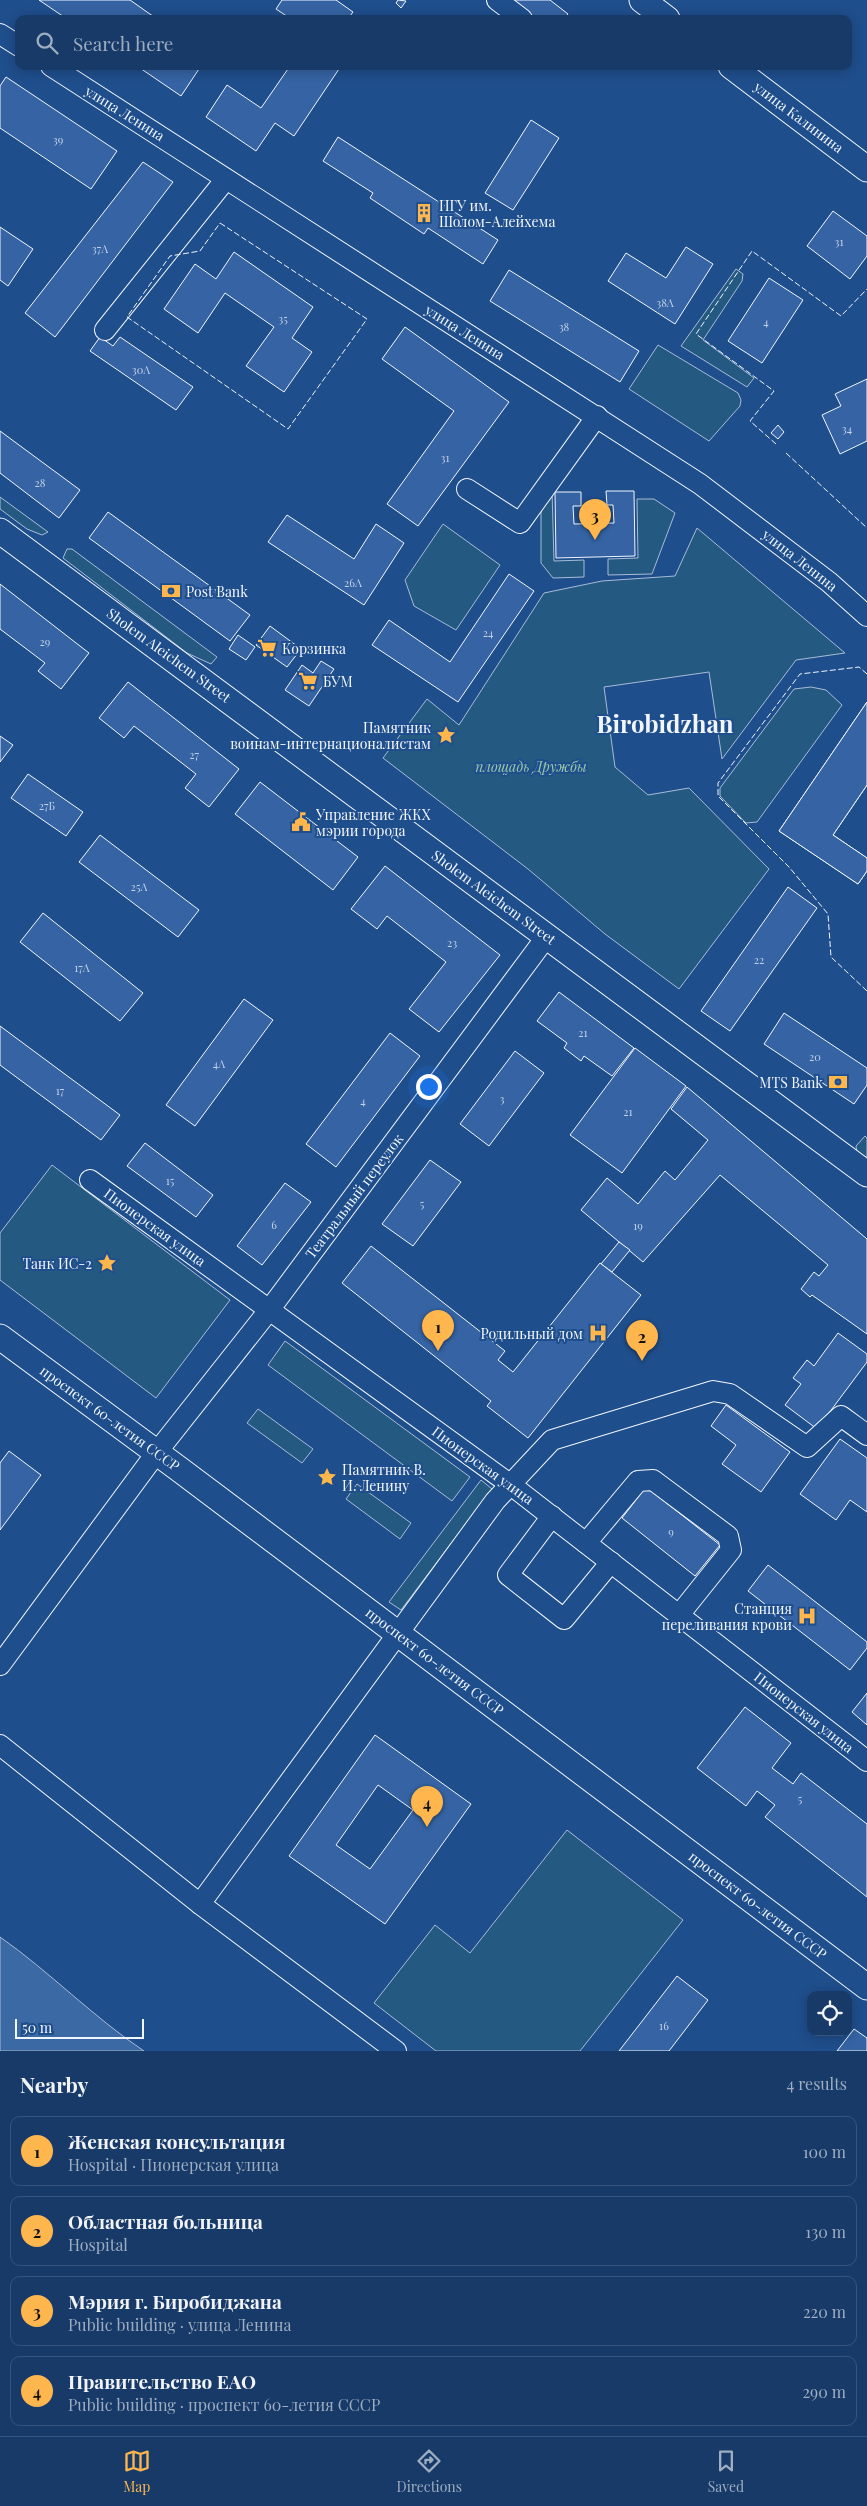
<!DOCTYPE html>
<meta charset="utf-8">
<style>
:root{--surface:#173a69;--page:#244571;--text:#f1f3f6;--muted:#9eadc0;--line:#36547d;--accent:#ffb74d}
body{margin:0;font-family:"Playfair Display",serif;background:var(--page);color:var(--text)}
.controls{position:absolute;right:15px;bottom:15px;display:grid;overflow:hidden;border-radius:10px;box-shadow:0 2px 12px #0003}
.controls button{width:45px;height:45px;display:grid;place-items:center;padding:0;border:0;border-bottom:1px solid var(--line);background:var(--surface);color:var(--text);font:25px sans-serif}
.scale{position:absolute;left:15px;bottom:12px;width:129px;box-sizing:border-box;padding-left:5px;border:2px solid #f2f6ff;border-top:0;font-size:14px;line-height:18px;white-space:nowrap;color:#f2f6ff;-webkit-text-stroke:4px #1f4e8c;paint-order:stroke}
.you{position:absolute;left:428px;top:1086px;width:18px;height:18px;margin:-12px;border:4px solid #fff;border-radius:50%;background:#1a73e8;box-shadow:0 0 0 8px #1a73e833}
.badge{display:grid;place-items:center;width:32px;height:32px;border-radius:50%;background:var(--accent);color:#111;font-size:16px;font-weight:700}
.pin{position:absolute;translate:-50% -41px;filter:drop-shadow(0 1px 2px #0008)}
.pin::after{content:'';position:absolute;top:26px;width:18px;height:15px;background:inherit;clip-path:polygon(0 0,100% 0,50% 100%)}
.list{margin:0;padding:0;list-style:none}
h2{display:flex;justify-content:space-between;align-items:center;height:65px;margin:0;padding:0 20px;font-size:21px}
h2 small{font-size:16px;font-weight:400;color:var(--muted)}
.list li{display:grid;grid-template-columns:32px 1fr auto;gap:15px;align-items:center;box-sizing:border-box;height:70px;margin:0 10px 10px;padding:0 10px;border:1px solid var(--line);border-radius:10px}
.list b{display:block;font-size:19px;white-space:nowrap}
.list p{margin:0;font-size:16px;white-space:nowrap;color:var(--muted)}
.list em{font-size:16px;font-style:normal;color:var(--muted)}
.icon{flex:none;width:28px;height:28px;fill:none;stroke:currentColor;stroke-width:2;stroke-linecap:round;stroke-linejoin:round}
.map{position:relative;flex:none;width:867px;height:2051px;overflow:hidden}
.search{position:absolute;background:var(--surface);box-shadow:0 2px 12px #0003;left:15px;right:15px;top:15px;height:55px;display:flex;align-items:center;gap:12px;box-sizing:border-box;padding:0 18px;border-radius:10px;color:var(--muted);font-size:19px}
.sheet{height:385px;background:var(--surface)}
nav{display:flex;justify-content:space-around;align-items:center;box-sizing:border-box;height:70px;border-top:1px solid var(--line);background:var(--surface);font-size:14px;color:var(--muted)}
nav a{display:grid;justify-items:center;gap:2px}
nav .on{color:var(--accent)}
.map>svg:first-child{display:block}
</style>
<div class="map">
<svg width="867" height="2051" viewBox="0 0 867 2051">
<rect width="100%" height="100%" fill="#1f4e8c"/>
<g fill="#245a82" stroke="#a8bbd7">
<path d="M736,269L743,274L742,281L703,340L754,378L747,387L681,346Z"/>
<path d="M658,345L738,393L741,400L740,406L709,441L629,389Z"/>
<path d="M552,490L554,561L584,560V577L553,578L541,563V503Z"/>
<path d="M0,497L48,532L42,535L27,529L0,509Z"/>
<path d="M637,499H654L675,513L652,574L608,575V559L638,558Z"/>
<path d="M443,524L500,565L456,630L414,606L405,580Z"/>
<path d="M697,528L845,653L796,660L722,759L709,672L604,687L615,767L648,795L689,788L769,869L679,989L605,934L528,869L383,758L427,699L459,725L544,593L602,581L675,576Z"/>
<path d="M67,549H72L217,657L211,664L187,653L63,558Z"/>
<path d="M811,687L826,690L842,705L757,822L746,823L720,796V788L794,689Z"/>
<path d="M865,1136L867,1138V1160L857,1153L856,1146Z"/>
<path d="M52,1165L230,1300L156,1398L0,1280V1233Z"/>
<path d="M285,1341L470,1477L452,1501L268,1365Z"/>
<path d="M258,1409L313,1449L302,1463L247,1423Z"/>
<path d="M481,1480L492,1489L401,1610L389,1602Z"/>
<path d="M357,1484L411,1523L400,1539L346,1499Z"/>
<path d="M567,1830L683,1920L580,2051H436L374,2003L435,1925L470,1953Z"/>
</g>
<path fill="#3b69a3" stroke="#a8bbd7" d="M0,1937C50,1972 93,2017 144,2051H0Z"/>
<g fill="#3563a3" stroke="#f2f6ff" fill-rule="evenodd">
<path d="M39,0H130L157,19H67Z"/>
<path d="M282,0H336L353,12L348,19H291L276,9Z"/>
<path d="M398,0L406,1L401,8L396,3Z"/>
<path d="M507,0H550L568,14L564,19H532Z"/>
<path d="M137,66H201L181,96Z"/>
<path d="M290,66H341L294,136L275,123L256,151L206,117L227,85L261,108Z"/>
<path d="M6,77L117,151L91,189L0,128V86Z"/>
<path d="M531,120L559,138L513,210L485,193Z"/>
<path d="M338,137L498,240L483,264L428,228L424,234L370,198L373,193L323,161Z"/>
<path d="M143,162L173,182L55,337L25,313Z"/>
<path d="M833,211L867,236V256L850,279L807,246Z"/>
<path d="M0,227L33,249L8,286L0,280Z"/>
<path d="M686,247L713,264L675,324L608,281L626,253L666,278Z"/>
<path d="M234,252L313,307L292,338L312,352L284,392L246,366L274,327L225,293L198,333L164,309L195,264L216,279Z"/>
<path d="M509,270L639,351L620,382L490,301Z"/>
<path d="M769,278L803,300L762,363L728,341Z"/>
<path d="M405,327L509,402L418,526L387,504L454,411L382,359Z"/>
<path d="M100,337L113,346L120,337L193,387L176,410L90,351Z"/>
<path d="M867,379V441L840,454L822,415L841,406L835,394Z"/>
<path d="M778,425L784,432L778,439L771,433Z"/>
<path d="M0,431L80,490L59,518L0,473Z"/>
<path d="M606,491H634L635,556L556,558L555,492H581V506H573L574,524L614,523L613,505H607Z"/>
<path d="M108,512L250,615L230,641L89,538Z"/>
<path d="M287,515L354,559L376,524L404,543L364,605L268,542Z"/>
<path d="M509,574L534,591L458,702L372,645L389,620L450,662Z"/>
<path d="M0,584L89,653L61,689L38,671L45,663L0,629Z"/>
<path d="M270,626L301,649L287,667L256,645Z"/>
<path d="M238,635L255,647L246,660L229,649Z"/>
<path d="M321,661L334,669L309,706L285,690L302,665L313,673Z"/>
<path d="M128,682L239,769L209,807L185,788L196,774L134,726L124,738L99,718Z"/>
<path d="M867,702V785L833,835L867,858V871L858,884L779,831Z"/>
<path d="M867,702V785L833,835L867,858V871L858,884L779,831Z"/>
<path d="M0,736L13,745L0,762Z"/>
<path d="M28,774L83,812L66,836L11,798Z"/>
<path d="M260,782L358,857L333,890L235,814Z"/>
<path d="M100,835L199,910L178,937L79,862Z"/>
<path d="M385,866L500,955L439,1032L409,1009L446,962L387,916L377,929L351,909Z"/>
<path d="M788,887L817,908L730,1031L701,1011Z"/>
<path d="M43,913L143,993L120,1021L20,942Z"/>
<path d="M559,992L634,1048L612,1076L584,1056L581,1061L564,1048L567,1043L537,1021Z"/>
<path d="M244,999L273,1020L195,1126L166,1105Z"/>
<path d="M784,1013L867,1068V1085L854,1104L764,1044Z"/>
<path d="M0,1026L120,1115L101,1140L0,1065Z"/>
<path d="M390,1033L420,1056L336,1167L306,1144Z"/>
<path d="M635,1048L686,1086L622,1173L570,1135Z"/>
<path d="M515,1051L544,1073L489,1146L460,1124Z"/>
<path d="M687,1087L867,1239V1334L812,1295L810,1297L801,1289L814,1272L819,1276L828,1265L720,1175L643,1262L581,1210L607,1178L638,1204L665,1171L675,1180L708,1140L671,1109Z"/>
<path d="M145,1143L213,1195L196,1217L127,1166Z"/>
<path d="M430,1160L461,1182L413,1246L382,1224Z"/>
<path d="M285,1183L311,1202L262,1265L237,1246Z"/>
<path d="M619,1242L630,1250L612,1272L601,1264Z"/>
<path d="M371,1246L505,1351L498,1360L513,1372L600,1263L641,1295L528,1438L487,1406L491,1401L342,1283Z"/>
<path d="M838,1333L867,1354V1362L817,1429L785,1405L801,1384L793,1378L807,1360L814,1366Z"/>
<path d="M726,1405L790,1452L761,1492L722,1464L736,1445L711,1426Z"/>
<path d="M840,1439L867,1458V1512L850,1500L836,1520L800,1494Z"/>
<path d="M9,1451L41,1475L0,1530V1463Z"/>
<path d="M646,1487L720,1545L695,1576L622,1518Z"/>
<path d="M768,1565L867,1642V1648L850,1670L748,1591Z"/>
<path d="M867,1693V1725L852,1712Z"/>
<path d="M745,1707L791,1743L772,1768L793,1784L801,1773L867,1824V1897L765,1817L775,1805L757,1791L746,1806L697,1768Z"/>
<path d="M375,1735L471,1804L385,1924L289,1856ZM378,1785L413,1810L370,1869L336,1845Z"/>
<path d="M677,1976L708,2000L669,2051H619Z"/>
<path d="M854,2029L867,2038V2051H837Z"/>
</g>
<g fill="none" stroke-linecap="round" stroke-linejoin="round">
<g stroke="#f2f6ff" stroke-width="22">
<g id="minor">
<path d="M497,0L522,19"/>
<path d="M0,34L19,46"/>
<path d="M51,66L700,484L829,582L867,616"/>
<path d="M105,330L226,179"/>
<path d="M467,489L520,523L597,416"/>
<path d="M90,1180L511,1485L867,1761"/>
<path d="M552,1516L508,1575L564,1619L611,1562"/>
<path d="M586,1543L638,1481L653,1480L728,1536L731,1550L679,1615"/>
<path d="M0,1665L157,1452L270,1309L547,936"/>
<path d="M0,1745L200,1904L396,2051"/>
<path d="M200,1904L495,1501L552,1440L713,1391L730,1394L807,1447L841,1416L867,1435"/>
</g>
</g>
<g stroke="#f2f6ff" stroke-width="27">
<g id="major">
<path d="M642,0L667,19"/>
<path d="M731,66L867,169"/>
<path d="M0,531L867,1174"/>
<path d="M0,1337L179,1469L867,1987"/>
</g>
</g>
<use href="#minor" stroke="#1f4e8c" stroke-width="20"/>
<use href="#major" stroke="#1f4e8c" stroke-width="25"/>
<g stroke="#f2f6ff" stroke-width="1" stroke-dasharray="6 2.5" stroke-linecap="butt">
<path d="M220,223L367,319L288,429L127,317L170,256L200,251Z"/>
<path d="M776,444L750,421L774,391L696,334L752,251L841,316L867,289"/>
<path d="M786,453L867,528"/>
<path d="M867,674L859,667L800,674L718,783V796L789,867L828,914L831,957L867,991"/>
</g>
</g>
<defs>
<g id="building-bare" transform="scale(1.5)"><path d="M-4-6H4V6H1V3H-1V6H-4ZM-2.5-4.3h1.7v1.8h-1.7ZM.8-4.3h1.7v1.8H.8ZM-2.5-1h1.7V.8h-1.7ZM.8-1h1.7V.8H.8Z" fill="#ffb74d" stroke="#1f4e8c" stroke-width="2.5" paint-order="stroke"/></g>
<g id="bank-bare" transform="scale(1.5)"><path d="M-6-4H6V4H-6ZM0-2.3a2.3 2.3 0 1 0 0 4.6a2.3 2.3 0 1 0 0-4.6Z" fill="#ffb74d" stroke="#1f4e8c" stroke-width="2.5" paint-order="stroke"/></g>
<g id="supermarket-bare" transform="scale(1.5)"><path d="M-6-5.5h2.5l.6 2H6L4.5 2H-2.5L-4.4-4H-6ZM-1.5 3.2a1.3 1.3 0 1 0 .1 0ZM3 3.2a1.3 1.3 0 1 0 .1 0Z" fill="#ffb74d" stroke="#1f4e8c" stroke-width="2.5" paint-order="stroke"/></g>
<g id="sight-bare" transform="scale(1.5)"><path d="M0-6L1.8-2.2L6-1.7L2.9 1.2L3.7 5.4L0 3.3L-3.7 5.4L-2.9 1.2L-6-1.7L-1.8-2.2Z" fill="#ffb74d" stroke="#1f4e8c" stroke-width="2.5" paint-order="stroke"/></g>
<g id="civic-bare" transform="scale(1.5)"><path d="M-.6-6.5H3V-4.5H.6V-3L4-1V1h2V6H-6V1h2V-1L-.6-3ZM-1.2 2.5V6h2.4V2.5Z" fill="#ffb74d" stroke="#1f4e8c" stroke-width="2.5" paint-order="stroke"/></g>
<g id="hospital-bare" transform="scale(1.5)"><path d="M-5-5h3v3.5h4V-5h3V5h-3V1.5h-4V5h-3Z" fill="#ffb74d" stroke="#1f4e8c" stroke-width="2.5" paint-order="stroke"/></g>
</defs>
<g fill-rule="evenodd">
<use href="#building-bare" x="424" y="213"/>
<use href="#bank-bare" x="171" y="591"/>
<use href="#supermarket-bare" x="267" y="648"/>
<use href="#supermarket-bare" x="308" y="681"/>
<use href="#sight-bare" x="446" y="735"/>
<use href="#civic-bare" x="301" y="822"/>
<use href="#bank-bare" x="838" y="1082"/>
<use href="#sight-bare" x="107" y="1263"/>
<use href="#hospital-bare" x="598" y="1333"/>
<use href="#sight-bare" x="327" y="1477"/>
<use href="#hospital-bare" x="807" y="1616"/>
</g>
<g text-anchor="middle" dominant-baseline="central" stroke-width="4" stroke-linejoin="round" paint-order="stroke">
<g font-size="11" fill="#c3d1e8">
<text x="58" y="139">39</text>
<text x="839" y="241">31</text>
<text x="100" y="248">37А</text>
<text x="665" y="302">38А</text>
<text x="283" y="318">35</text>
<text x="766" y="321">4</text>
<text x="564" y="326">38</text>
<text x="141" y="369">30А</text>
<text x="847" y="428">34</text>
<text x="445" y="457">31</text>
<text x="40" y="482">28</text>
<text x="353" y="582">26А</text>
<text x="488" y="632">24</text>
<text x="45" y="641">29</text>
<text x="194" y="754">27</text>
<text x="47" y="805">27Б</text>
<text x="139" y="886">25А</text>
<text x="452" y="942">23</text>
<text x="759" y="959">22</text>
<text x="82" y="967">17А</text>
<text x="583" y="1032">21</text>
<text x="815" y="1056">20</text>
<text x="219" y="1063">4А</text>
<text x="60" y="1090">17</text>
<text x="502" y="1098">3</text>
<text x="363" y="1100">4</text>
<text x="628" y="1111">21</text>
<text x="170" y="1180">15</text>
<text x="422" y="1203">5</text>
<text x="274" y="1224">6</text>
<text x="638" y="1225">19</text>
<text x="671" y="1531">9</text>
<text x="800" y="1798">5</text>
<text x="664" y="2025">16</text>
</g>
<g font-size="14" fill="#f2f6ff" stroke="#1f4e8c">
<text transform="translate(125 113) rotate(32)">улица Ленина</text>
<text transform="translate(799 117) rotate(37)">улица Калинина</text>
<text transform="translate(465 332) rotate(32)">улица Ленина</text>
<text transform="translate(800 560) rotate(38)">улица Ленина</text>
<text transform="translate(169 655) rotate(36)">Sholem Aleichem Street</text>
<text transform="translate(494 897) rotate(36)">Sholem Aleichem Street</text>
<text transform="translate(354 1196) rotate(-53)">Театральный переулок</text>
<text transform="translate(155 1227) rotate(36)">Пионерская улица</text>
<text transform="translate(110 1418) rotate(36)">проспект 60-летия СССР</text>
<text transform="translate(483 1465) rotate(36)">Пионерская улица</text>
<text transform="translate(435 1661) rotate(37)">проспект 60-летия СССР</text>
<text transform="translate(804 1712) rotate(38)">Пионерская улица</text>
<text transform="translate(758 1905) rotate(37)">проспект 60-летия СССР</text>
</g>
<g font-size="14" fill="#f2f6ff" stroke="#1f4e8c" text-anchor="start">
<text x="439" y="205">ПГУ им.<tspan x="439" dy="16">Шолом-Алейхема</tspan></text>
<text x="186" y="591">Post Bank</text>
<text x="282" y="648">Корзинка</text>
<text x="323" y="681">БУМ</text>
<text x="431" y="727" text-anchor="end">Памятник<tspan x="431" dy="16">воинам-интернационалистам</tspan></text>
<text x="316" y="814">Управление ЖКХ<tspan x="316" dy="16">мэрии города</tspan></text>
<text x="823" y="1082" text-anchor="end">MTS Bank</text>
<text x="92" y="1263" text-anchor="end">Танк ИС-2</text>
<text x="583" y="1333" text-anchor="end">Родильный дом</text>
<text x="342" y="1469">Памятник В.<tspan x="342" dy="16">И. Ленину</tspan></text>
<text x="792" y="1608" text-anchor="end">Станция<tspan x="792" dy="16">переливания крови</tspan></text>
</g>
<g font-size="14" font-style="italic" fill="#97c8a6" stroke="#1f4e8c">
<text x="531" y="766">площадь Дружбы</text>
</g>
<g font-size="24" font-weight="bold" fill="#f2f6ff" stroke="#1f4e8c">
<text x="665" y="723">Birobidzhan</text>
</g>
</g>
</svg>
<div class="controls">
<button><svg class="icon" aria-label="locate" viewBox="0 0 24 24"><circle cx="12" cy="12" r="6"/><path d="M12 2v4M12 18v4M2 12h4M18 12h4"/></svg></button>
</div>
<div class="scale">50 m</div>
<div class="you"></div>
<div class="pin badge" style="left:438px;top:1351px">1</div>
<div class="pin badge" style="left:642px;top:1361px">2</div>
<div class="pin badge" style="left:595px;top:540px">3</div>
<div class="pin badge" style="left:427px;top:1827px">4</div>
<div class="search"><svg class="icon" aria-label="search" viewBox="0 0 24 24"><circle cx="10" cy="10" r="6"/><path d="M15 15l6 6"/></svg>Search here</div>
</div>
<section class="sheet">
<h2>Nearby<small>4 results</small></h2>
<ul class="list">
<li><span class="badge">1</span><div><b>Женская консультация</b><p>Hospital · Пионерская улица</p></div><em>100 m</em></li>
<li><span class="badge">2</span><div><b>Областная больница</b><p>Hospital</p></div><em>130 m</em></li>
<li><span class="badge">3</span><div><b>Мэрия г. Биробиджана</b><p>Public building · улица Ленина</p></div><em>220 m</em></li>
<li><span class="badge">4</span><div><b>Правительство ЕАО</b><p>Public building · проспект 60-летия СССР</p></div><em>290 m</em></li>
</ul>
</section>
<nav>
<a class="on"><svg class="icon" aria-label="map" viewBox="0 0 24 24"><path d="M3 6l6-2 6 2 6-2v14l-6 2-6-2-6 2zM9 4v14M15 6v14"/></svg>Map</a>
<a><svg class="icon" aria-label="directions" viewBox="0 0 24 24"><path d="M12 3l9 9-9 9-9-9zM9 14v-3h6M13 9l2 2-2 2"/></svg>Directions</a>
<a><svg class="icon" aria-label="saved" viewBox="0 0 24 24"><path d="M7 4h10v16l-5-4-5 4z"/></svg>Saved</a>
</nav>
